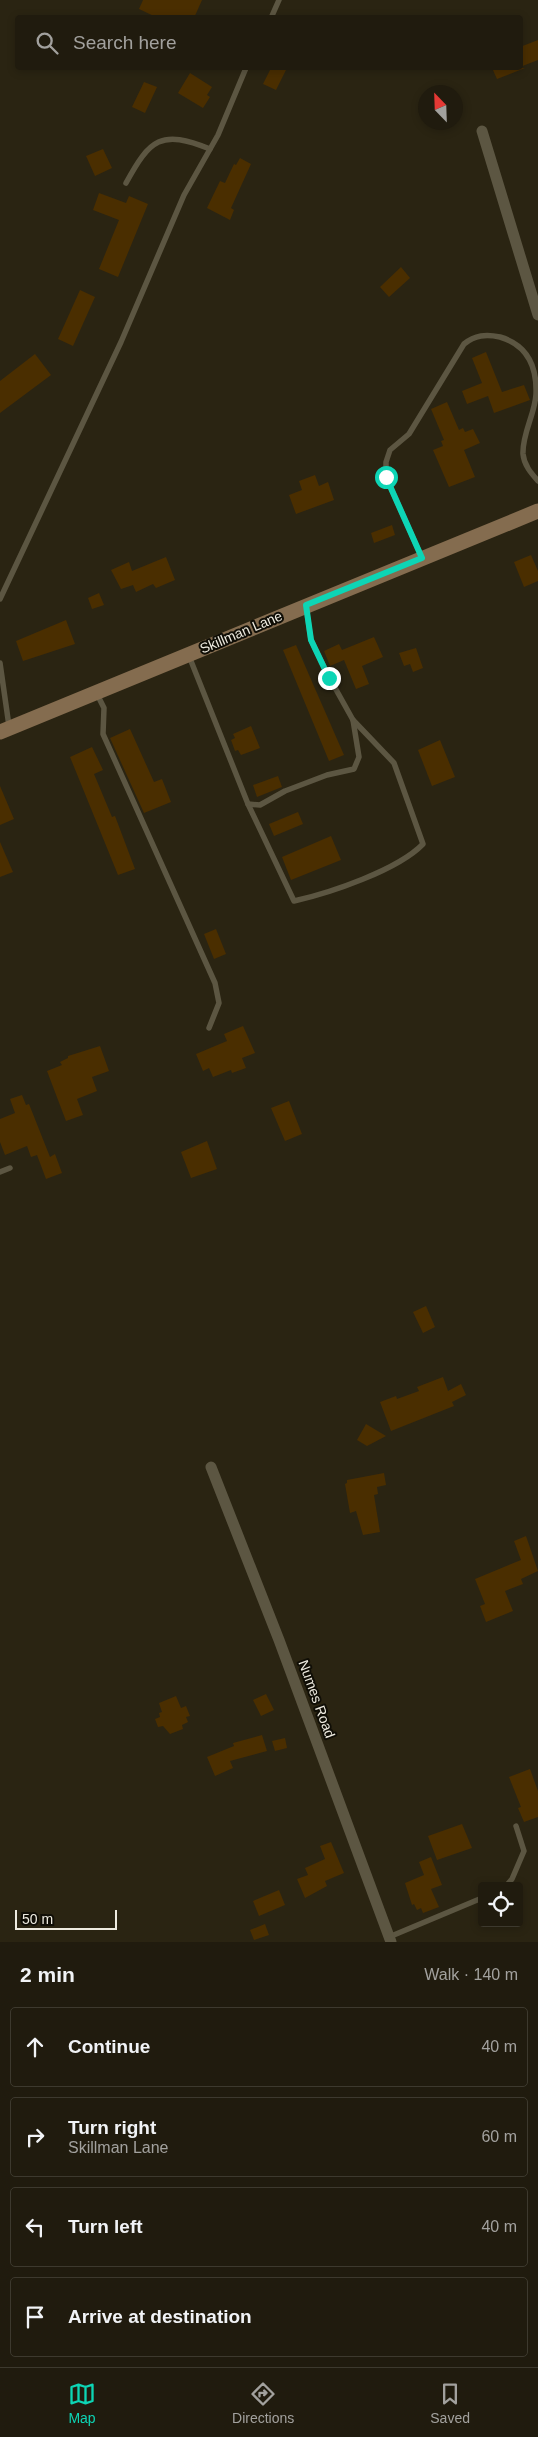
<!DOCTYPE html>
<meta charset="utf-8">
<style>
:root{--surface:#201b0e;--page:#282417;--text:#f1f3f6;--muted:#a2a19e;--line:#3d392e;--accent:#0dd5b5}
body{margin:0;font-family:Helvetica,sans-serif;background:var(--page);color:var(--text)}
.controls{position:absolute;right:15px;bottom:15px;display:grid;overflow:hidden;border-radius:5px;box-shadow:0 2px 8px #0003}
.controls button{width:45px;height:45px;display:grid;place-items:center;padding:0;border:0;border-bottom:1px solid var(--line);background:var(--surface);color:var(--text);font:25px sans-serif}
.compass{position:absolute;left:418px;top:85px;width:45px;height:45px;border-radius:50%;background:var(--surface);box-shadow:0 2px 8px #0003;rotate:337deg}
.scale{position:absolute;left:15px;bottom:12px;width:102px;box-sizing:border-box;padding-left:5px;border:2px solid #eeebe0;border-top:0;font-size:14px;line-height:18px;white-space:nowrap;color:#eeebe0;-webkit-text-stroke:4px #100e06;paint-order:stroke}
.stop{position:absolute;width:15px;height:15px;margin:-11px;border:4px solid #0dd5b5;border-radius:50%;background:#fff}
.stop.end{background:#0dd5b5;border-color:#fff;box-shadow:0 1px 5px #0008}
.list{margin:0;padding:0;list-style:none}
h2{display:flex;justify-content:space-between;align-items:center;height:65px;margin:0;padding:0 20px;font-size:21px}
h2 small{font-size:16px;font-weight:400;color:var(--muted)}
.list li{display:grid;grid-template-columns:32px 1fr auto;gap:15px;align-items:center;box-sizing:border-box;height:80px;margin:0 10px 10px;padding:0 10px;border:1px solid var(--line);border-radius:5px}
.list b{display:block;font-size:19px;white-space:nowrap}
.list p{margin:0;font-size:16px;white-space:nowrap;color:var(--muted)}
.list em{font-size:16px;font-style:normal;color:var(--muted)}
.icon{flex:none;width:28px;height:28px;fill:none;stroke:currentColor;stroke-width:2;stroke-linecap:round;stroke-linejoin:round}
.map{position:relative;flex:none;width:538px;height:1942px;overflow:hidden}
.search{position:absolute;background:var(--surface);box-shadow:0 2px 8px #0003;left:15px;right:15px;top:15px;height:55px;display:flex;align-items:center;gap:12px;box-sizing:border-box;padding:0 18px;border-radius:5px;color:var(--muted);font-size:19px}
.sheet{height:425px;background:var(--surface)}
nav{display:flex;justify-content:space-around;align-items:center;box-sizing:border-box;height:70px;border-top:1px solid var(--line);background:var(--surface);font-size:14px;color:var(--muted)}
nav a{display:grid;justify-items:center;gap:2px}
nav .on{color:var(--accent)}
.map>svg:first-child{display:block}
</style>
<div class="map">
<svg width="538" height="1942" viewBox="0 0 538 1942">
<rect width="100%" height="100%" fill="#2a2412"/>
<g fill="#4a2e00">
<path d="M143,0H202L194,18H158L139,9Z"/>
<path d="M538,40V60L520,67V47Z"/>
<path d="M271,68H287L276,90L263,84Z"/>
<path d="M492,68H525L497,79Z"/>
<path d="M190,73L212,87L207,95L210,97L203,108L178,93Z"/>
<path d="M144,82L157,87L145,113L132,107Z"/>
<path d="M103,149L112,168L95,176L86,156Z"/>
<path d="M240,158L251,164L231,208L234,210L230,220L207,208L220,181L225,183L234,164L236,165Z"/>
<path d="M99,193L126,203L129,196L148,204L118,277L99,269L119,220L93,210Z"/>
<path d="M401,267L410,278L389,297L380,287Z"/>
<path d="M80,290L95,297L73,346L58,339Z"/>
<path d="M486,352L502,392L524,385L530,400L494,413L488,396L467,404L462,391L482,383L472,358Z"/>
<path d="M35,354L51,375L0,413V381Z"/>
<path d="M447,402L459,430L463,428L465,432L473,429L480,443L464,450L475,477L449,487L433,450L443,446L441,441L444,440L431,409Z"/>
<path d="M315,475L319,486L328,482L334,500L296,514L289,495L302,490L299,481Z"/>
<path d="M392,525L395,535L374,543L371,533Z"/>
<path d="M531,555L538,571V581L524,587L514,562Z"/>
<path d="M166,557L175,580L156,588L153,584L136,592L133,585L121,589L111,570L129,562L132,571Z"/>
<path d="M99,593L104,605L92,609L88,598Z"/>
<path d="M66,620L75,644L23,661L16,641Z"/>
<path d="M374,637L383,657L362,666L369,684L356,689L344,660L330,666L324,651L339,644L342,650Z"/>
<path d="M296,645L344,755L329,761L283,650Z"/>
<path d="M416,648L423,668L413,672L410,664L404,666L399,653Z"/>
<path d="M251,726L260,748L241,755L238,750L235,751L231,740L235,738L233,734Z"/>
<path d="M130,729L154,782L162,779L171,802L144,813L110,738Z"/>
<path d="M440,740L455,777L432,786L418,750Z"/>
<path d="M92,747L103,770L94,774L112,817L115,816L135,869L118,875L70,757Z"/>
<path d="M278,776L282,787L257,797L253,785Z"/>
<path d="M0,786L14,819L0,825Z"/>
<path d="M298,812L303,824L274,836L269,824Z"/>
<path d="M331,836L341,860L291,880L282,857Z"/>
<path d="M0,842L13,872L0,877Z"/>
<path d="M216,929L226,954L214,959L204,934Z"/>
<path d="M243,1026L255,1053L242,1058L246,1068L232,1073L231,1070L213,1077L209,1068L203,1071L196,1054L227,1041L224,1034Z"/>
<path d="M100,1046L109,1071L92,1077L97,1091L77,1099L83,1115L66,1121L47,1071L62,1065L60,1062L68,1058V1056Z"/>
<path d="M22,1095L26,1105L29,1104L50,1157L55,1154L62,1173L46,1179L37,1155L31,1157L27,1146L5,1155L0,1142V1119L15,1113L10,1099Z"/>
<path d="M289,1101L302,1134L285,1141L271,1108Z"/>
<path d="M207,1141L217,1169L191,1178L181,1152Z"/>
<path d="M426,1306L435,1327L423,1333L413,1312Z"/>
<path d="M443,1377L448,1391L461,1384L466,1395L452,1402L454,1406L391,1431L380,1402L396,1396L397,1399L419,1391L417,1387Z"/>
<path d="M366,1424L386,1436L367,1446L357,1440Z"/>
<path d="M384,1473L386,1485L377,1487L378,1494L374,1495L380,1532L363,1535L356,1511L350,1513L345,1484L347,1483V1480Z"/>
<path d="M526,1536L538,1571L521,1579L523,1584L505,1591L513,1611L486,1622L480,1606L485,1604L475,1579L521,1560L514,1541Z"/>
<path d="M266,1694L274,1710L261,1716L253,1700Z"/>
<path d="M176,1696L181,1708L186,1706L190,1716L186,1717L188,1722L182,1725L183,1729L170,1734L163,1726L158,1727L155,1719L160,1717L159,1713L162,1712L159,1703Z"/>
<path d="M262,1735L267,1751L230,1761L233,1768L215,1776L207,1757L234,1746L233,1743Z"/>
<path d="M285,1738L287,1748L275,1751L272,1741Z"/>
<path d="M530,1769L538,1791V1817L524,1822L518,1808L521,1807L509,1777Z"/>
<path d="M462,1824L472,1848L437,1860L428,1836Z"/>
<path d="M331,1842L344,1873L325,1881L327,1886L305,1898L297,1879L308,1875L305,1868L325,1859L320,1846Z"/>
<path d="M431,1857L442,1885L431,1889L439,1907L423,1913L421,1908L417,1910L414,1904L412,1905L405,1883L424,1875L419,1862Z"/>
<path d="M279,1890L285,1905L259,1916L253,1901Z"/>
<path d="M265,1924L269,1935L254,1940L250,1930Z"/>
</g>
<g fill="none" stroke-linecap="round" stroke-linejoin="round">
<g stroke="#5c5642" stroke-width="5.5">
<path d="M271,18L279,0"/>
<path d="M126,183C150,139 161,129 210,149"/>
<path d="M422,558L386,477V462L390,450L409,434L464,344C475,335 486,334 500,337C527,345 537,366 536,394C535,414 522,434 523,454C524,465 531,473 538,481"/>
<path d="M0,599L121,342L184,195L218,135L246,68"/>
<path d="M189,656L248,804L294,901C330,893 398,870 423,844L394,763L353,720L329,677L311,640L306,607"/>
<path d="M0,663L9,726"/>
<path d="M97,694L104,708L103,734L215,983L219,1003L209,1028"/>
<path d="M248,804L260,805L285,791L327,775L354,769L359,757L353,720"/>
<path d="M0,1172L10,1168"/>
<path d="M506,1886L512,1879L524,1851L516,1826"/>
<path d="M389,1937L482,1898"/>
</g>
<g stroke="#5c5642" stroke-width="11">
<path d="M482,131L538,315"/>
<path d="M211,1467L279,1640L391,1942"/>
</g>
<path stroke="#846c4f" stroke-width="15" d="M0,732L538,511"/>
</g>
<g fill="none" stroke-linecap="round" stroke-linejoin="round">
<path stroke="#0dd5b5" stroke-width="6" d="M329,678L311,640L306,605L422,558L386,477"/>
</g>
<g text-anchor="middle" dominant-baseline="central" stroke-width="4" stroke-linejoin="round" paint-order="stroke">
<g font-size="14" fill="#eeebe0" stroke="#100e06">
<text transform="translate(241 632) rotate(-23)">Skillman Lane</text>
<text transform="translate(317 1699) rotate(70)">Numes Road</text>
</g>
</g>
</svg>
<div class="controls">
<button><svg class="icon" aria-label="locate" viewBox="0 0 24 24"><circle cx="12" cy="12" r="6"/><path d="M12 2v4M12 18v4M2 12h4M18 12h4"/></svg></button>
</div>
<svg class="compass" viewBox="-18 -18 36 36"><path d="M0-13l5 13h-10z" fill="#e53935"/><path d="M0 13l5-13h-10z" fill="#a2a19e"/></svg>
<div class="scale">50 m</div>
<div class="stop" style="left:386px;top:477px"></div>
<div class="stop end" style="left:329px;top:678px"></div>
<div class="search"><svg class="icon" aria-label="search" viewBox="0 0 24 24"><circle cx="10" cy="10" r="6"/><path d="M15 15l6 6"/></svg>Search here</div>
</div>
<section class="sheet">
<h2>2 min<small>Walk · 140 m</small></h2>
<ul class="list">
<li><svg class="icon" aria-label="ahead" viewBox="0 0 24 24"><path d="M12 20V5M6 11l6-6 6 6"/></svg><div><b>Continue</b></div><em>40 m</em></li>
<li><svg class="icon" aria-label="right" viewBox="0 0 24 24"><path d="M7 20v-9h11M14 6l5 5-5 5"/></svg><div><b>Turn right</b><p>Skillman Lane</p></div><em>60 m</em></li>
<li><svg class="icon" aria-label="left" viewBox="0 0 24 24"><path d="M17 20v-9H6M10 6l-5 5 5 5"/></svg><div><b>Turn left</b></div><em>40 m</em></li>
<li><svg class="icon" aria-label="arrive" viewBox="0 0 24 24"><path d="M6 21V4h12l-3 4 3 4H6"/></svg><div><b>Arrive at destination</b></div></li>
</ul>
</section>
<nav>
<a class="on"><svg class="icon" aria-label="map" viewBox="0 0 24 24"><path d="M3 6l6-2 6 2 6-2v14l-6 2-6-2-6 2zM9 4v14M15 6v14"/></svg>Map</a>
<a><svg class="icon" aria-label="directions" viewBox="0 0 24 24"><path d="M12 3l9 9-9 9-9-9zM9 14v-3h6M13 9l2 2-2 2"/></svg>Directions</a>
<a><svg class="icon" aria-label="saved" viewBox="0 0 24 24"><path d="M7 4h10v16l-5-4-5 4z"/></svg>Saved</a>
</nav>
